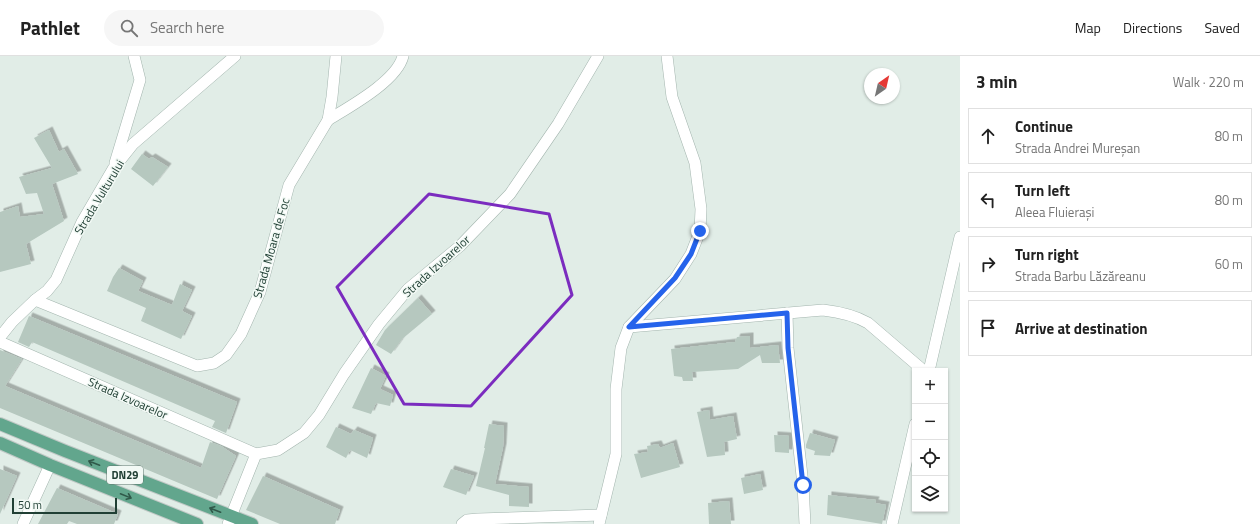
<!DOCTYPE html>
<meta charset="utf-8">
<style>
:root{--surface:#fff;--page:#f6f6f6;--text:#222;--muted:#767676;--line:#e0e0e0}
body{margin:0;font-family:"Titillium Web",sans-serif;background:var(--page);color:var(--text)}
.controls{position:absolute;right:12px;bottom:12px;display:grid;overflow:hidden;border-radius:0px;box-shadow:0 1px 3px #0004}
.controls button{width:36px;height:36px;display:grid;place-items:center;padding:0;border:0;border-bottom:1px solid var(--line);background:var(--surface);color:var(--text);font:20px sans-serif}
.compass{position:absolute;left:864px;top:12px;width:36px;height:36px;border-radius:50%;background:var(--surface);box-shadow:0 1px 3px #0004;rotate:34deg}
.scale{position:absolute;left:12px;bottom:10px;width:105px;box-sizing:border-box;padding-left:4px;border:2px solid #203f34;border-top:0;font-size:11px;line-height:14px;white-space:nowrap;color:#203f34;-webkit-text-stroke:3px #f2f9f5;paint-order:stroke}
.stop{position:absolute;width:12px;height:12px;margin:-9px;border:3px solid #2563eb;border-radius:50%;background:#fff}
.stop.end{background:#2563eb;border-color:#fff;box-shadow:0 1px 4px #0008}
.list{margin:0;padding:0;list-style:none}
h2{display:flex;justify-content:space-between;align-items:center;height:52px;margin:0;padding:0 16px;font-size:17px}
h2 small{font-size:13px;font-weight:400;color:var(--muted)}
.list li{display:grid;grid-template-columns:26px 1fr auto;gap:12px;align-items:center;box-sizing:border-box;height:56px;margin:0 8px 8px;padding:0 8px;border:1px solid var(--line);border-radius:0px}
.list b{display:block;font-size:15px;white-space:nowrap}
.list p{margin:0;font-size:13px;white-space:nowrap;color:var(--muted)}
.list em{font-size:13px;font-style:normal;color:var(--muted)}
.icon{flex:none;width:22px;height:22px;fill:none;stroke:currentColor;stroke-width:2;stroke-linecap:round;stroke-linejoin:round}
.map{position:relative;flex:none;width:960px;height:468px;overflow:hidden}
header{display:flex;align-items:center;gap:24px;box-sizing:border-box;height:56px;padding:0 20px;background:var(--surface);border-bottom:1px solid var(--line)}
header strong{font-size:19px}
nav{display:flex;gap:22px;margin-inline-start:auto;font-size:14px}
.search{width:280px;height:36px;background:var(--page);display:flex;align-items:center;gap:10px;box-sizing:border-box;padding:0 14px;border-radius:22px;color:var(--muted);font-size:15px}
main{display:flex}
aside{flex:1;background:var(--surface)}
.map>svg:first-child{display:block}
</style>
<header>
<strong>Pathlet</strong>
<div class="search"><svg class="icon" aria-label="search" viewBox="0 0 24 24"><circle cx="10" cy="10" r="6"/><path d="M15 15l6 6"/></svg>Search here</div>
<nav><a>Map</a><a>Directions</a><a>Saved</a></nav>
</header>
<main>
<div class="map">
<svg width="960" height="468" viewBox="0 0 960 468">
<defs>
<filter id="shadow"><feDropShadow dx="3.5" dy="-3.5" stdDeviation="0" flood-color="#0004"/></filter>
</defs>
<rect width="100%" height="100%" fill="#e1ede7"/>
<g fill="#b6c8bf" filter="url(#shadow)">
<path d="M49,74L59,96L64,93L78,118L52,128L64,165L26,188L31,208L0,216V156L18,150L20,161L44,158L37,137L26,138L19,121L52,112L34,82Z"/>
<path d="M142,98L149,103L152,101L168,111L153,130L131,113Z"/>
<path d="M119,212L143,225L138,235L172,249L180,228L192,234L182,255L192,260L181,283L141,265L146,252L107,235L113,221Z"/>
<path d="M418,242L432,258L402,283L391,298L376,289L385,274Z"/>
<path d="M29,260L237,346L226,377L212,371L215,365L32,286L29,291L18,286Z"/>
<path d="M750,280V292L778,289L780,307H762L760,299L738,313L692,316L693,325H683L682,321L674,320L671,293L735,286L737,281Z"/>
<path d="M0,294L22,303L5,330L201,412L210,386L221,390L236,400L217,443L0,352Z"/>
<path d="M371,312L386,320L380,333L393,339L390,350L376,347L371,358L352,352Z"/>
<path d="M709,354L710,364L733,360L737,383L724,386L725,399L707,401L697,356Z"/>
<path d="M489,368L504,370L503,391L495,428L529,431V451L509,450V439L476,430L485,392H484Z"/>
<path d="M336,371L351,378L354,374L373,382L367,402L350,394L346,402L326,391Z"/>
<path d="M810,377L835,384L830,400L814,399L815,395L806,392V389Z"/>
<path d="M774,379L789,380V397L775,396Z"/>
<path d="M673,387L680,411L641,422L634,398L648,396L647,390L658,388L660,392Z"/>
<path d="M0,413L17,420L0,458Z"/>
<path d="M451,413L474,420L466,439L443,431Z"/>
<path d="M760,418L763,434L744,438L741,422Z"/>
<path d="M263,420L340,454L335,468H280L246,454Z"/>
<path d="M57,432L118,458L114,468H77L69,465L67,468H38Z"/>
<path d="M828,439L876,444L875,447L886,449L882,468L827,459Z"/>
<path d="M729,445L731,468H709L708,447Z"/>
</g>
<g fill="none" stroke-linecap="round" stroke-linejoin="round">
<g stroke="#a3b5ae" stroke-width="12">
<g id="street">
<path d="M328,64C349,51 397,25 403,0"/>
<path d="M115,107L140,24L134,0"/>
<path d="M35,244L197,310L214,307L226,299L241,278L260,236L289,129L328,64L332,41L336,0"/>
<path d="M787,257L788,292L803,429L805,468"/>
<path d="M629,271L823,254C840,256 854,259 868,267L924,315"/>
<path d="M0,281L12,266L35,244L47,235L56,224L82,166L113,113L133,88L235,0"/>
<path d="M0,286L256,398"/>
<path d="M929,315L960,181"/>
<path d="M23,468L50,409"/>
<path d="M228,468L256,398L278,394L304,377L319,359L344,318L379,268L408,233L460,190L510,138L558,68L598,0"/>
<path d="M462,468L467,464L478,463L601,459"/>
<path d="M599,468L616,398V333L621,292L629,271L675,223L691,198L700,175L701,153L695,107L672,41L667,0"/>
<path d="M892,468L915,368"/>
</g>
</g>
<g stroke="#c1c9c6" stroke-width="14">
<g id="primary">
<path d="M0,368L65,395L252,468"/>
<path d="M0,387L50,409L197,468"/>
</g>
</g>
<use href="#street" stroke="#fff" stroke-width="11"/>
<use href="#primary" stroke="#62a68d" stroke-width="12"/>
</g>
<defs><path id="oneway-shaft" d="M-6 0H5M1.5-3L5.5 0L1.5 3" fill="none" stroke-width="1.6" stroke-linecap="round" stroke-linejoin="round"/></defs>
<g stroke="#30594a">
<use href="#oneway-shaft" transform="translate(94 407) rotate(-159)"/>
<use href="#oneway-shaft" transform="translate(126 440) rotate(22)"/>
<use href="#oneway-shaft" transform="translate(215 454) rotate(-159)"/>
</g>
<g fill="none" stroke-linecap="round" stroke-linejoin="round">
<path stroke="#2563eb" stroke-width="5" d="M700,175L691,198L675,222L629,271L787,257L788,292L803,429"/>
</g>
<path fill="none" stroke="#7b2cbf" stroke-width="3" stroke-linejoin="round" d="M429,138L549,158L572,239L471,350L404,348L337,231Z"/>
<g text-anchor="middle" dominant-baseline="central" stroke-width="3" stroke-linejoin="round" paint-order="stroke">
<rect fill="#f2f9f5" stroke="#5f776e" stroke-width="1" x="107" y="410" width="36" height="18" rx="3"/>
<g font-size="11" font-weight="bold" fill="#203f34">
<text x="125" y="419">DN29</text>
</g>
<g font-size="12" fill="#203f34" stroke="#f2f9f5">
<text transform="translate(99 141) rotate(-59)">Strada Vulturului</text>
<text transform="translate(271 192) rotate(-74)">Strada Moara de Foc</text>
<text transform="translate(436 210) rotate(-42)">Strada Izvoarelor</text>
<text transform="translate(128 342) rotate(24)">Strada Izvoarelor</text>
</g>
</g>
</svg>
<div class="controls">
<button>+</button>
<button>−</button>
<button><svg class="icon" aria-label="locate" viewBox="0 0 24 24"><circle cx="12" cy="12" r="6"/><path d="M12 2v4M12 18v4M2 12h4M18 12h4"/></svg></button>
<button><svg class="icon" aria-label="layers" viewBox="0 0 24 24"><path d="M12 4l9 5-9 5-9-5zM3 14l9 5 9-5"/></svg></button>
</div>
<svg class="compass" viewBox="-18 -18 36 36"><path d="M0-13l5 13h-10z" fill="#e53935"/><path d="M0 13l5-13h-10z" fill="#767676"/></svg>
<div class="scale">50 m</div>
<div class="stop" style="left:803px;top:429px"></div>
<div class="stop end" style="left:700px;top:175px"></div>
</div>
<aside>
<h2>3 min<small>Walk · 220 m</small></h2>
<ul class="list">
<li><svg class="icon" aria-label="ahead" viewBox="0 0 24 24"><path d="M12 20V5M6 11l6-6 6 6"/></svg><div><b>Continue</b><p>Strada Andrei Mureșan</p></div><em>80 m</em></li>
<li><svg class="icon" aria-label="left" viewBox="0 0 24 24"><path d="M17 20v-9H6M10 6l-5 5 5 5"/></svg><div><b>Turn left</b><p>Aleea Fluierași</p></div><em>80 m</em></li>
<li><svg class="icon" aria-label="right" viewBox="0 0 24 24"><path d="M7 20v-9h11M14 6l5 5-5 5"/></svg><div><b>Turn right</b><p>Strada Barbu Lăzăreanu</p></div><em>60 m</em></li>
<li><svg class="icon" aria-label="arrive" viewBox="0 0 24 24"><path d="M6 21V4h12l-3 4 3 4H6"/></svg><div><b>Arrive at destination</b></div></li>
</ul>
</aside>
</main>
